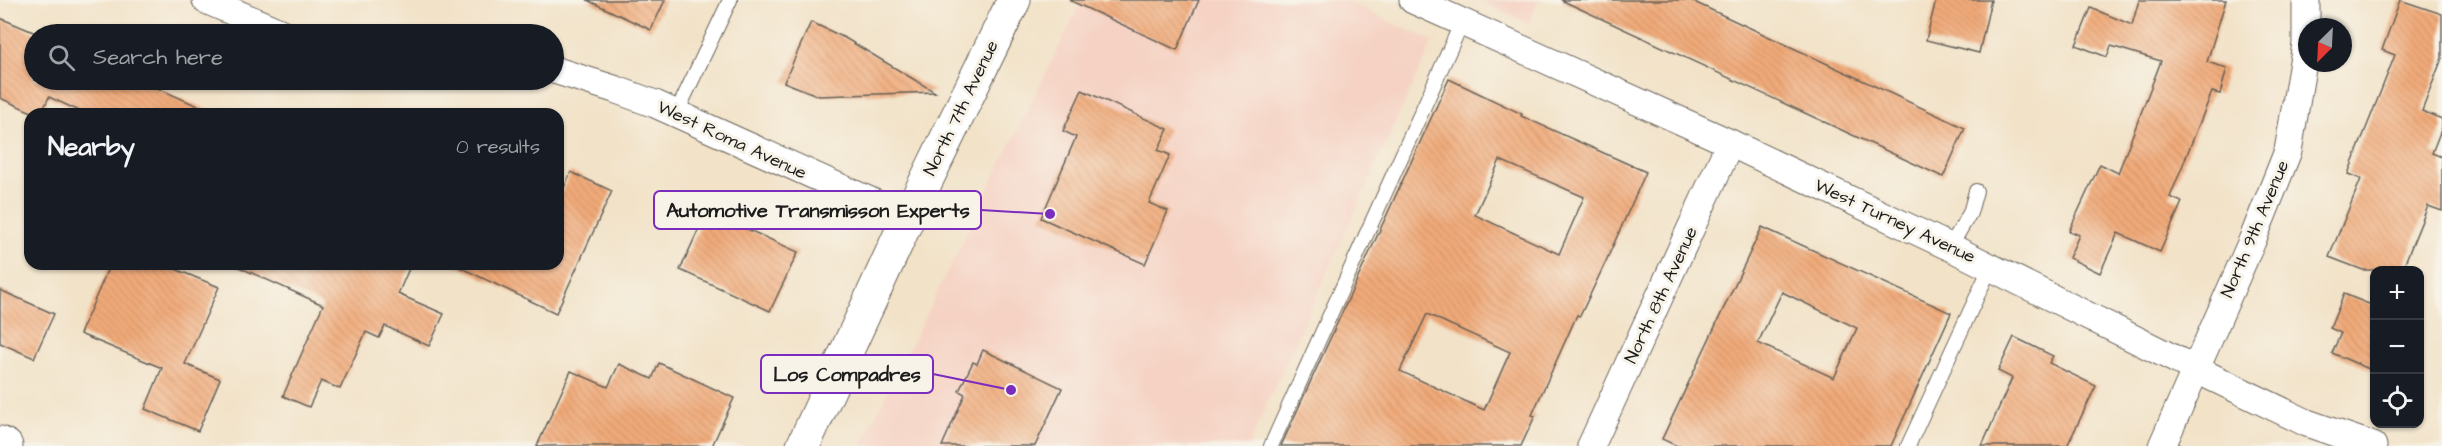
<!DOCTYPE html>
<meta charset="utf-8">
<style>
:root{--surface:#171b24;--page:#242831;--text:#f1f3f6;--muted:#9ea1a6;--line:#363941}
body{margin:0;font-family:"Architects Daughter",sans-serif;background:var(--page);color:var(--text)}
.controls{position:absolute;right:18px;bottom:18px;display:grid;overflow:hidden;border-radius:12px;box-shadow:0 2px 4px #0004}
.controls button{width:54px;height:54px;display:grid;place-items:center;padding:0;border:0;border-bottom:2px solid var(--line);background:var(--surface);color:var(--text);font:30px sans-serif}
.compass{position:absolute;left:2298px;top:18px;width:54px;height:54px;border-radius:50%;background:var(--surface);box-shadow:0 2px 4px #0004;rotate:204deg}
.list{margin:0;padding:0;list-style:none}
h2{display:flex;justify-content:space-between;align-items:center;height:78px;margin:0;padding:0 24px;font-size:26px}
h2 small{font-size:20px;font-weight:400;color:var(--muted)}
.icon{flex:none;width:33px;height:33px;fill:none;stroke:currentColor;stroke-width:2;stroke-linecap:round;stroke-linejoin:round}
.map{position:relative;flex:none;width:2442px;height:446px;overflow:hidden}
.search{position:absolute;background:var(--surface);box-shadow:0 2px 4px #0004;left:24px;top:24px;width:540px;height:66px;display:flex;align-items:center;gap:15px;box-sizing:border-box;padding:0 21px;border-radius:33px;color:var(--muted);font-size:22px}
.panel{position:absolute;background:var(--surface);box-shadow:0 2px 4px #0004;left:24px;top:108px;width:540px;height:162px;border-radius:18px}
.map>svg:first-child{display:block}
</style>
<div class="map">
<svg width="2442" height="446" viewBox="0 0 2442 446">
<defs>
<pattern id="building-back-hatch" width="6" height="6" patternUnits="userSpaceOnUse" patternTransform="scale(1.5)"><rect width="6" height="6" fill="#f1aa79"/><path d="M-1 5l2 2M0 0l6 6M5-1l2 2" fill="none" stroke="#ce9268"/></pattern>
</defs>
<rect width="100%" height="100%" fill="#f7f3e8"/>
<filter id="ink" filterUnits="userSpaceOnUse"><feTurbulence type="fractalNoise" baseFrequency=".0167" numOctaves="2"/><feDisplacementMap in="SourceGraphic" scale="12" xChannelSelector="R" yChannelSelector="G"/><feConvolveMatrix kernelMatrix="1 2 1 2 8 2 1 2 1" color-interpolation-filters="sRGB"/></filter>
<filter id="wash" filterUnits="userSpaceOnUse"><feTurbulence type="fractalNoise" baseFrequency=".008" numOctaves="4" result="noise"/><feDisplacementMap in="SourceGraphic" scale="24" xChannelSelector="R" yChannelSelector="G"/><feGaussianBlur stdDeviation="1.35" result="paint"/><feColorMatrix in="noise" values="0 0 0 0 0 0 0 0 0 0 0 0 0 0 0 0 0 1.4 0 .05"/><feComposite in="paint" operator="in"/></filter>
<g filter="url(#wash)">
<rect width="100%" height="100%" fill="#f2e2c7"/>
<g fill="#f5d2c3">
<path d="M1082,0H1345L1433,41L1248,446H861Z"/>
<path d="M1478,0H1539L1529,24Z"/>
</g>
<g id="blocks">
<g fill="url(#building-back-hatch)" fill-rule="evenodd">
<path d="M587,0H665L651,30Z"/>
<path d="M1069,0H1199L1177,50Z"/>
<path d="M1561,0H1690L1965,128L1943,177Z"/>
<path d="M1936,0H1991L1979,53L1926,40Z"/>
<path d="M2139,0H2226L2207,62L2227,68L2220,94L2212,92L2170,197L2182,202L2160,252L2118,233L2100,273L2069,258L2079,235L2069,231L2100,164L2118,173L2161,61L2111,46L2107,57L2076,45L2091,8L2132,25Z"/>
<path d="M2400,0L2442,14V58L2422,111L2442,119V127L2432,153L2442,157V211L2428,206L2402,270H2363L2329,257L2361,179L2348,174L2395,55L2382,50Z"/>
<path d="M0,18L38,34H34V80H139L216,114H86L49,97L41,114H36L0,98Z"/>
<path d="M811,22L845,38L935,92L819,96L784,82Z"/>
<path d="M1449,79L1522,114L1521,116L1646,172L1607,259L1580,316L1577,315L1532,415L1535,416L1521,446H1281ZM1500,160L1584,197L1559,254L1475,215ZM1427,314L1510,352L1484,410L1400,371Z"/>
<path d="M1082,90L1168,129L1158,150L1170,155L1149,203L1168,211L1145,264L1041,218L1076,137L1063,131Z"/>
<path d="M571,172L612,191L556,313L453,264H558V201Z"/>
<path d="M707,211L798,252L770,311L680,270Z"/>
<path d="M1762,227L1951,313L1891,446H1677L1662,439ZM1782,292L1857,328L1834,378L1758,343Z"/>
<path d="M110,264H163L219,287L185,364L220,379L198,431L145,409L162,368L80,334Z"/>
<path d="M232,264H411L398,294L444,314L429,346L385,326L379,338L366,332L340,389L321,381L309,407L283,396L323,305Z"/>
<path d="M0,290L54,314L34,358L0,343Z"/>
<path d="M2344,294L2374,306V371L2332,353L2341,333L2330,328Z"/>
<path d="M2014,337L2053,356L2049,363L2096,386L2067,446H1982L2012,378L1998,371Z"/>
<path d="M983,350L1062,388L1035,446H942L965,394L959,391L973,362L977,364Z"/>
<path d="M659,363L734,398L712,446H537L571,371L608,387L619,364L652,379Z"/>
</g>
</g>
</g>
<g filter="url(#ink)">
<use href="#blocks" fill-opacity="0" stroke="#676158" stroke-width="1.5"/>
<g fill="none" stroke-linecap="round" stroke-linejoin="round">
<g stroke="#676158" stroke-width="16">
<g id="lane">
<path d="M676,114L730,0"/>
<path d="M1950,247L1970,213L1976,191"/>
<path d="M1271,446L1462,22"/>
<path d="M1908,446L1991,266"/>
</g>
</g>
<g stroke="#676158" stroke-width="29">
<g id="street">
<path d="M206,0L284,34"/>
<path d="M1413,0L1730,143L1950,247L2197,370L2307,423L2373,446"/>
<path d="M554,70L614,89L655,104L908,218"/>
<path d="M1591,446L1730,143"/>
<path d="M2162,446L2252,241L2288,151L2306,44V0"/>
</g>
</g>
<g stroke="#676158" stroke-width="35">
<g id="secondary">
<path d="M0,443L6,446"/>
<path d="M803,446L908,218L1014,0"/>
</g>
</g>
<use href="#lane" stroke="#fff" stroke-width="14"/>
<use href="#street" stroke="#fff" stroke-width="27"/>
<use href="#secondary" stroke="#fff" stroke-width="33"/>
</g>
</g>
<g text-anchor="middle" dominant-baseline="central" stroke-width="6" stroke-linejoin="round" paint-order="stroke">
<g font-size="18" fill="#1c1c1c" stroke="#f7f3e8">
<text transform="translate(961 108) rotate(-64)">North 7th Avenue</text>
<text transform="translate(732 140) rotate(25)">West Roma Avenue</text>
<text transform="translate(1895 221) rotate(25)">West Turney Avenue</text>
<text transform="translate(2255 229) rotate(-67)">North 9th Avenue</text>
<text transform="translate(1661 295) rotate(-65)">North 8th Avenue</text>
</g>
</g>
<path fill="none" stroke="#7b2cbf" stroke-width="2" d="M1050 214L981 210M1011 390L933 374"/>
<g fill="#7b2cbf" stroke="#f7f3e8" stroke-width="2">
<circle cx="1050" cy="214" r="6"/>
<circle cx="1011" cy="390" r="6"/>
</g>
<g fill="#f7f3e8" stroke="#7b2cbf" stroke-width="2">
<rect x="654" y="191" width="327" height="38" rx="6"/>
<rect x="761" y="355" width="172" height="38" rx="6"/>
</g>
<g font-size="20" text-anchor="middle" font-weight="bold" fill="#1c1c1c">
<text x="818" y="217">Automotive Transmisson Experts</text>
<text x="847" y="381">Los Compadres</text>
</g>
</svg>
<div class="controls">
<button>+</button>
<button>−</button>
<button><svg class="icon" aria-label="locate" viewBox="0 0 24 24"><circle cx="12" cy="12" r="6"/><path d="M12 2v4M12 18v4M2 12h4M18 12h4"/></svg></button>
</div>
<svg class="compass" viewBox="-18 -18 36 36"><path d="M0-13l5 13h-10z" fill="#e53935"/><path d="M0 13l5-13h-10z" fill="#9ea1a6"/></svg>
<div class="search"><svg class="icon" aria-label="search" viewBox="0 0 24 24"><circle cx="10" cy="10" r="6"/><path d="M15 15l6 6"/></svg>Search here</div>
<section class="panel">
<h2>Nearby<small>0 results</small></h2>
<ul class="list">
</ul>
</section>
</div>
